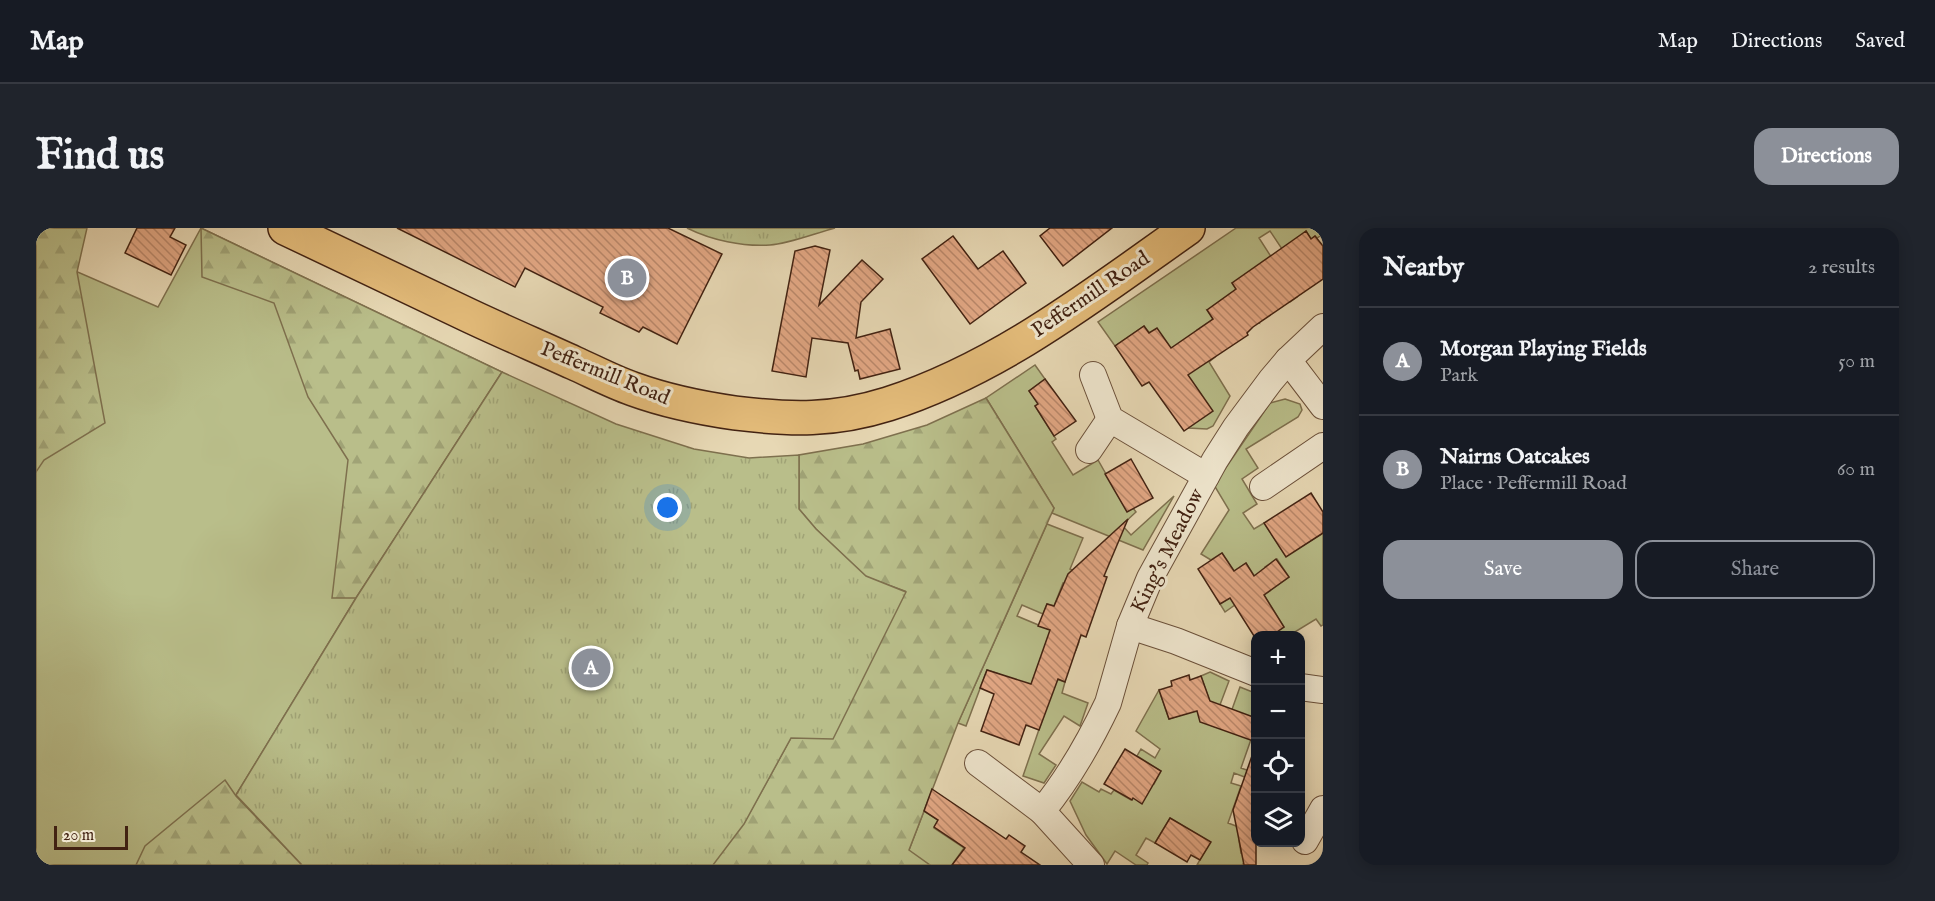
<!DOCTYPE html>
<meta charset="utf-8">
<style>
:root{--surface:#171b24;--page:#20242c;--text:#f1f3f6;--muted:#9ea1a6;--line:#363941;--accent:#8c9099}
body{margin:0;font-family:"IM FELL English",serif;background:var(--page);color:var(--text)}
.controls{position:absolute;right:18px;bottom:18px;display:grid;overflow:hidden;border-radius:12px;box-shadow:0 3px 15px #0003}
.controls button{width:54px;height:54px;display:grid;place-items:center;padding:0;border:0;border-bottom:2px solid var(--line);background:var(--surface);color:var(--text);font:30px sans-serif}
.scale{position:absolute;left:18px;bottom:15px;width:74px;box-sizing:border-box;padding-left:6px;border:3px solid #422212;border-top:0;font-size:16px;line-height:21px;white-space:nowrap;color:#422212;-webkit-text-stroke:4px #efe6ce;paint-order:stroke}
.you{position:absolute;left:632px;top:280px;width:21px;height:21px;margin:-15px;border:4px solid #fff;border-radius:50%;background:#1a73e8;box-shadow:0 0 0 9px #1a73e833}
.badge{display:grid;place-items:center;width:39px;height:39px;border-radius:50%;background:var(--accent);color:#fff;font-size:20px;font-weight:700}
.pin{position:absolute;translate:-50% -50%;border:3px solid #fff;box-shadow:0 2px 6px #0006}
.list{margin:0;padding:0;list-style:none}
h2{display:flex;justify-content:space-between;align-items:center;height:78px;margin:0;padding:0 24px;font-size:26px}
h2 small{font-size:20px;font-weight:400;color:var(--muted)}
.list li{display:grid;grid-template-columns:39px 1fr auto;gap:18px;align-items:center;box-sizing:border-box;height:108px;padding:0 24px;border-top:2px solid var(--line)}
.list b{display:block;font-size:22px;white-space:nowrap}
.list p{margin:0;font-size:20px;white-space:nowrap;color:var(--muted)}
.list em{font-size:20px;font-style:normal;color:var(--muted)}
.actions{display:flex;gap:12px;padding:18px 24px}
.actions a{flex:1;padding:14px 0;border:2px solid var(--accent);border-radius:18px;text-align:center;font-size:21px;color:var(--accent)}
.actions .main{background:var(--accent);color:#fff}
.icon{flex:none;width:33px;height:33px;fill:none;stroke:currentColor;stroke-width:2;stroke-linecap:round;stroke-linejoin:round}
.map{position:relative;flex:none;width:1287px;height:637px;overflow:hidden;border-radius:18px}
header{display:flex;align-items:center;gap:36px;box-sizing:border-box;height:84px;padding:0 30px;background:var(--surface);border-bottom:2px solid var(--line)}
header strong{font-size:28px}
nav{display:flex;gap:33px;margin-inline-start:auto;font-size:21px}
.intro{display:flex;align-items:center;justify-content:space-between;box-sizing:border-box;height:144px;padding:0 36px}
h1{margin:0;font-size:42px}
.button{padding:15px 27px;border-radius:18px;background:var(--accent);color:#fff;font-size:21px;font-weight:700}
main{display:flex;gap:36px;padding:0 36px}
aside{flex:1;background:var(--surface);border-radius:18px;box-shadow:0 3px 15px #0003}
.map>svg:first-child{display:block}
</style>
<header>
<strong>Map</strong>
<nav><a>Map</a><a>Directions</a><a>Saved</a></nav>
</header>
<div class="intro"><h1>Find us</h1><a class="button">Directions</a></div>
<main>
<div class="map">
<svg width="1287" height="637" viewBox="0 0 1287 637">
<defs>
<pattern id="forest-firs" width="22" height="20" patternUnits="userSpaceOnUse" patternTransform="scale(1.5)"><rect width="22" height="20" fill="#b9be8a"/><path d="M5 1l3.5 6h-7zM16 11l3.5 6h-7z" fill="#a0a376"/></pattern>
<pattern id="park-tufts" width="24" height="20" patternUnits="userSpaceOnUse" patternTransform="scale(1.5)"><rect width="24" height="20" fill="#b9be8a"/><path d="M3 7l-1-3M5 7V3M7 7l1-3M15 17l-1-3M17 17v-4M19 17l1-3" fill="none" stroke="#a0a376"/></pattern>
<pattern id="building-back-hatch" width="6" height="6" patternUnits="userSpaceOnUse" patternTransform="scale(1.5)"><rect width="6" height="6" fill="#e3a885"/><path d="M-1 5l2 2M0 0l6 6M5-1l2 2" fill="none" stroke="#ba886b"/></pattern>
</defs>
<rect width="100%" height="100%" fill="#e7d8b4"/>
<filter id="stains"><feTurbulence type="fractalNoise" baseFrequency=".00333" numOctaves="4"/><feColorMatrix values="0 0 0 0 .2 0 0 0 0 .09 0 0 0 0 .02 0 0 0 .5 -.17"/></filter>
<radialGradient id="worn" r=".72"><stop offset=".6" stop-color="#630" stop-opacity="0"/><stop offset="1" stop-color="#630" stop-opacity=".3"/></radialGradient>
<g fill="#b9be8a" stroke="#7e704e" stroke-width="1.5">
<path d="M165,0L466,144L320,370L200,567L266,637H0V103L21,35L122,79Z"/>
<path d="M1200,0H1287V6L1281,10L1279,8L1275,11L1270,3L1250,27L1234,3L1223,10L1261,69L1254,74L1236,49L1196,55L1223,95L1171,82L1177,91L1161,102L1179,129L1173,134L1194,168L1177,198L1171,201L1152,200C1151,183 1150,138 1138,127C1128,117 1116,110 1108,98L1079,118L1062,94Z"/>
<path d="M999,137L1009,151L993,163L999,171L1019,165L999,178L1020,211L1016,214L1037,247L1062,232L1091,283L1097,280L1100,284L1086,297L1095,307L1138,268L1107,322L1016,285L1018,280L950,170Z"/>
<path d="M1249,171L1264,176L1266,182L1262,189L1210,221L1222,240L1206,251L1221,276L1207,285L1218,301L1228,295L1250,328L1287,305V397L1285,398L1280,391L1254,407H1235L1248,399L1228,367L1253,349L1241,331L1229,339L1237,350L1189,384L1184,376L1209,360L1219,349L1210,335L1198,343L1186,325L1175,332L1165,326L1193,282L1178,257L1234,175Z"/>
<path d="M1011,296L1047,310L1034,341L1068,356L1056,367L1027,355L1018,378L1011,376L1007,386L986,377L981,388L1043,414L1040,422L1011,412L1000,444L1029,454L1026,465L1052,475L1044,498L1028,488L1003,526L1020,537L1008,555L987,548L1009,484L963,446L951,442L930,498L922,495Z"/>
<path d="M1174,444L1193,453L1176,498L1189,501L1204,459L1219,465V500L1205,540L1219,545V553L1198,545L1195,555L1205,558L1192,595L1219,605V609L1203,612L1205,625L1216,623L1218,624L1206,637H1161L1174,614L1134,590L1119,615L1110,610L1100,627L1112,635L1111,637H1100L1079,623L1071,636L1050,607L1034,573L1046,554L1063,564L1065,561L1075,566L1078,562L1095,572L1108,550L1118,556L1125,543L1101,528L1105,521L1119,530L1124,521L1100,503L1123,462L1133,491L1175,477L1165,448Z"/>
<path d="M888,583L902,592L898,600L928,620L916,637H843L873,622Z"/>
</g>
<g fill="url(#forest-firs)" stroke="#7e704e" stroke-width="1.5">
<path d="M0,0H51L41,44L69,195L8,232L0,244Z"/>
<path d="M165,0L466,144L320,370H296L312,232L272,169L238,75L166,49Z"/>
<path d="M950,170L1018,280L922,495L873,622L894,637H629L708,595L755,510L869,363L830,349L780,301L763,281V227L827,216L891,197Z"/>
<path d="M189,552L200,568L266,637H100L109,618Z"/>
</g>
<g fill="url(#park-tufts)" stroke="#7e704e" stroke-width="1.5">
<path d="M651,0H799C780,5 752,16 734,17C707,19 675,12 651,0Z"/>
<path d="M466,144L580,196L658,221L713,230L763,227V281L780,301L830,348L870,364L797,511L755,510L708,596L677,637H266L200,567L320,370Z"/>
</g>
<g fill="none" stroke-linecap="round" stroke-linejoin="round">
<path stroke="#767c74" stroke-width="8" d="M0,2L1,0"/>
</g>
<g fill="url(#building-back-hatch)" stroke="#422212" stroke-width="1.5">
<path d="M101,0H139L134,9L150,17L135,47L89,25Z"/>
<path d="M361,0H632L686,26L641,116L607,99L603,104L564,85L567,79L489,40L479,59Z"/>
<path d="M1014,0H1076L1027,38L1004,8Z"/>
<path d="M1270,3L1275,11L1279,8L1287,18V51L1217,99L1211,105L1212,107L1152,147L1177,183L1148,203L1113,154L1106,158L1079,118L1108,98L1113,105L1121,100L1135,120L1177,91L1171,82L1200,61L1196,55Z"/>
<path d="M917,8L942,41L967,23L990,55L934,96L886,31Z"/>
<path d="M779,18L794,22L783,77L826,32L847,51L825,74L820,110L854,101L864,141L824,151L822,142L819,143L812,115L776,110L770,149L736,143L759,23Z"/>
<path d="M1009,151L1040,193L1018,208L999,178L1002,176L993,163Z"/>
<path d="M1095,231L1117,270L1091,284L1069,246Z"/>
<path d="M1275,265L1287,284V305L1250,329L1228,295Z"/>
<path d="M1092,291L1068,348L1071,349L1050,409L1045,407L1029,454L1022,451L1003,502L990,497L983,517L945,503L958,466L944,460L951,442L995,456L1014,402L1002,398L1011,376L1018,378L1032,346Z"/>
<path d="M1186,325L1198,343L1210,335L1218,348L1240,331L1253,349L1228,367L1248,399L1235,408H1218L1194,370L1184,376L1162,341Z"/>
<path d="M1153,447L1154,452L1165,448L1174,473L1220,490V514L1164,494L1161,483L1133,491L1123,462L1136,458L1135,453Z"/>
<path d="M1089,521L1125,543L1106,576L1097,570L1096,572L1068,556Z"/>
<path d="M1217,525L1220,526V637H1208L1197,582Z"/>
<path d="M896,561L970,611L973,607L989,618L985,624L1004,637H916L929,620L898,599L902,592L888,583Z"/>
<path d="M1134,590L1175,614L1164,632L1155,627L1151,634L1119,615Z"/>
</g>
<g fill="none" stroke-linecap="round" stroke-linejoin="round">
<g stroke="#6b503a" stroke-width="28">
<g id="street">
<path d="M1252,132L1287,178"/>
<path d="M1057,147L1074,191L1170,248"/>
<path d="M1053,222L1074,191"/>
<path d="M1227,259L1287,218"/>
<path d="M1094,398L1140,413L1220,445"/>
<path d="M1264,459L1287,462"/>
<path d="M942,535L1006,583C1033,550 1054,513 1072,475L1094,398L1114,350L1179,232L1200,199L1235,152L1252,132L1287,99"/>
<path d="M1006,583L1055,637"/>
<path d="M1269,613L1287,581"/>
</g>
</g>
<g stroke="#422212" stroke-width="36">
<path id="primary" d="M249,0C310,29 372,58 434,88C468,104 503,119 538,135C558,144 577,154 597,161C630,173 664,180 699,185C755,192 798,193 852,176C964,140 1057,67 1152,0"/>
</g>
<use href="#street" stroke="#efe6ce" stroke-width="26"/>
<use href="#primary" stroke="#e4bc7a" stroke-width="33"/>
</g>
<g text-anchor="middle" dominant-baseline="central" stroke-width="6" stroke-linejoin="round" paint-order="stroke">
<g font-size="21" fill="#422212" stroke="#efe6ce">
<text transform="translate(1055 67) rotate(-34)">Peffermill Road</text>
<text transform="translate(569 146) rotate(22)">Peffermill Road</text>
<text transform="translate(1132 323) rotate(-63)">King's Meadow</text>
</g>
</g>
<rect width="100%" height="100%" filter="url(#stains)"/>
<rect width="100%" height="100%" fill="url(#worn)"/>
</svg>
<div class="controls">
<button>+</button>
<button>−</button>
<button><svg class="icon" aria-label="locate" viewBox="0 0 24 24"><circle cx="12" cy="12" r="6"/><path d="M12 2v4M12 18v4M2 12h4M18 12h4"/></svg></button>
<button><svg class="icon" aria-label="layers" viewBox="0 0 24 24"><path d="M12 4l9 5-9 5-9-5zM3 14l9 5 9-5"/></svg></button>
</div>
<div class="scale">20 m</div>
<div class="you"></div>
<div class="pin badge" style="left:555px;top:440px">A</div>
<div class="pin badge" style="left:591px;top:50px">B</div>
</div>
<aside>
<h2>Nearby<small>2 results</small></h2>
<ul class="list">
<li><span class="badge">A</span><div><b>Morgan Playing Fields</b><p>Park</p></div><em>50 m</em></li>
<li><span class="badge">B</span><div><b>Nairns Oatcakes</b><p>Place · Peffermill Road</p></div><em>60 m</em></li>
</ul>
<div class="actions"><a class="main">Save</a><a>Share</a></div>
</aside>
</main>
